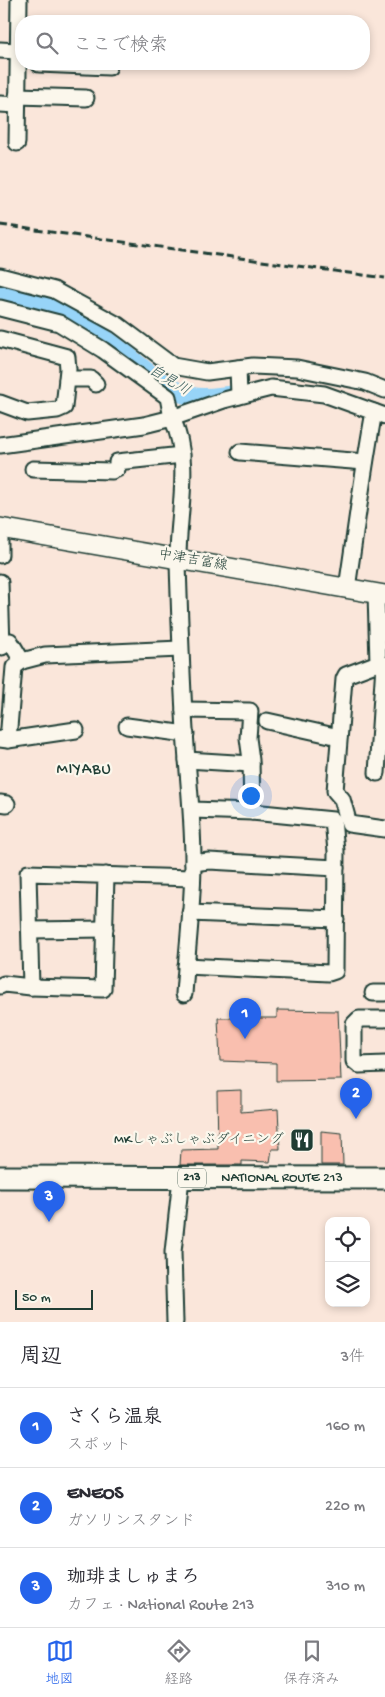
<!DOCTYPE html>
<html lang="ja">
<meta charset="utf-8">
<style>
:root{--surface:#fff;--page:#f2f2f3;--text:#2b2b33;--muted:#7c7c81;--line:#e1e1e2;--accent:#2563eb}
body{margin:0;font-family:"Gochi Hand","Klee One",sans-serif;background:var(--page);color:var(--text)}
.controls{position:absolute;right:15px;bottom:15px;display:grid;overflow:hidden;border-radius:10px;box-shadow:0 2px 8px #0003}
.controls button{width:45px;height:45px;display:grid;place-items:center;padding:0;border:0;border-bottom:1px solid var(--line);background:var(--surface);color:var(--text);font:25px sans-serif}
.scale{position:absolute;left:15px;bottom:12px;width:78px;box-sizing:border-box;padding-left:5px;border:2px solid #1f3d34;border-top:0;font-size:14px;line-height:18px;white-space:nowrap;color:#1f3d34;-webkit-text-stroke:4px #fbf7ec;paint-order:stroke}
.you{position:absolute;left:250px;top:795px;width:18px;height:18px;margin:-12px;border:4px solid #fff;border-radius:50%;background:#1a73e8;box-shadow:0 0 0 8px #1a73e833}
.badge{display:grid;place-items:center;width:32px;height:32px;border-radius:50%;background:var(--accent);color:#fff;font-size:16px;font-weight:700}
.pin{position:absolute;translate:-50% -41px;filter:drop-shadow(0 1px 2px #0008)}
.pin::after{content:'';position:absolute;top:26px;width:18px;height:15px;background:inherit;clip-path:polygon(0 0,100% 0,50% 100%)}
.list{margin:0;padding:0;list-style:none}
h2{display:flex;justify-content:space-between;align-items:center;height:65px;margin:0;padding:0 20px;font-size:21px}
h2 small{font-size:16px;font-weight:400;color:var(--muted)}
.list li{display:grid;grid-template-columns:32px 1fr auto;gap:15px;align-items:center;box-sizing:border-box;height:80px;padding:0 20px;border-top:1px solid var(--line)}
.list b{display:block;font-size:19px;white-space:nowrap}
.list p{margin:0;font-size:16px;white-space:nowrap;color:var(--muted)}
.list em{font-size:16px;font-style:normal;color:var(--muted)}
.icon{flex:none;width:28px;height:28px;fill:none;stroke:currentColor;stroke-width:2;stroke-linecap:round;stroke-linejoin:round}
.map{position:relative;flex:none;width:385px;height:1322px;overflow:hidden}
.search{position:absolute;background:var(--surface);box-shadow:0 2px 8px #0003;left:15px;right:15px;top:15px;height:55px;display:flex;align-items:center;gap:12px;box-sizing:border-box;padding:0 18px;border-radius:20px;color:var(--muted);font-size:19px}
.sheet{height:305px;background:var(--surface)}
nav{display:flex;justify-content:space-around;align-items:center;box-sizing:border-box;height:70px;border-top:1px solid var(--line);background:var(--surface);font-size:14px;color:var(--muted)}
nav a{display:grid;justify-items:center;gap:2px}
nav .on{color:var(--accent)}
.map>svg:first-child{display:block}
</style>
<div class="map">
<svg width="385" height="1322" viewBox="0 0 385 1322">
<rect width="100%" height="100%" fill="#fae6da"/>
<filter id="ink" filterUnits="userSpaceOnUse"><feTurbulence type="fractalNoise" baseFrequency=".02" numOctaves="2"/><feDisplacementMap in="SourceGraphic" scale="10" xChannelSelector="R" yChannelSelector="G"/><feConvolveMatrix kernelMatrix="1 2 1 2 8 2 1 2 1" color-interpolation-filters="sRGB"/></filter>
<g filter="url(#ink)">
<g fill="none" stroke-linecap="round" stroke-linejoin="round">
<path stroke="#97d4f8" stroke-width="19" d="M0,289C52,300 83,322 124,353C144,369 166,390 191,396C204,400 219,396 233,395"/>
</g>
<g fill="#f9bfaf" stroke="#1f3d34">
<path d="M277,1010L338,1011L341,1080L276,1081V1063L220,1061L218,1018H277Z"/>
<path d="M241,1090V1112L278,1109L280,1149H272L270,1162L242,1161V1165H180L181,1150L218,1149L217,1091Z"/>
<path d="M321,1131L342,1133L343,1165H321Z"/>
</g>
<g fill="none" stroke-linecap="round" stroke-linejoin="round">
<g stroke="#1f3d34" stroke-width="19">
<g id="minor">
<path d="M0,50L17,51"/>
<path d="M39,64L109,67"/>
<path d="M17,96L86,98"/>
<path d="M0,104L17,105"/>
<path d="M17,143L19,0"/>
<path d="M0,276L54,290L118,325L173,366L207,372L253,366L297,368L365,382L385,390"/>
<path d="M0,308L59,323L103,350L168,397L172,418L224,400L271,388L324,394L385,416"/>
<path d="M0,339L67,357L68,369L64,407L57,410L27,413L0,403"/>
<path d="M238,368L239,396"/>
<path d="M67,379H91L96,384"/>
<path d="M0,445L144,425L172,418C193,463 177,515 178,563C180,629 182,694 187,760C190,794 193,827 193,862C193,905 187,950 184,994"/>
<path d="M240,452L365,462"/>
<path d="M33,469L112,471L117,469V462L182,455"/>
<path d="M0,555V528"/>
<path d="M0,582L2,647L10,641L22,661"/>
<path d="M347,588C356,529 363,470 374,412"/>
<path d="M376,593L378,663L346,675L344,679L335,791L342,799L349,824L385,829"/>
<path d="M184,710L250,711L248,738L251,760L252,812"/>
<path d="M267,721L339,737"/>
<path d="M127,726L186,734"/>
<path d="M0,739L8,740L14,667L22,661L45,655L180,649"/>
<path d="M8,740L76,730"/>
<path d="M187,760L251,764"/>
<path d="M377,773L384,664L378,663"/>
<path d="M0,803L7,804"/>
<path d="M193,863L209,861L336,868"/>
<path d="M106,875L103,989L31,987L28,873L192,878"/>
<path d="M190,913L336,919"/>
<path d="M30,930L105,929"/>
<path d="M186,966L329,973L335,971L336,851L333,820L252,812L192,810"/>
<path d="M0,986L4,984L31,987"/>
<path d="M373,993H385"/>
<path d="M385,1019H359L354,1024V1061L359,1065L385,1064"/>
<path d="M175,1322L173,1252L181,1178"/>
</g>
</g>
<g stroke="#1f3d34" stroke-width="22">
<path id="major" d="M0,528L385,595"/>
</g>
<g stroke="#1f3d34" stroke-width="25">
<path id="highway" d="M0,1177L385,1178"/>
</g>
<use href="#minor" stroke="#fbf7ec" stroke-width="15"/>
<use href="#major" stroke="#fbf7ec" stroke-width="19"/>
<use href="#highway" stroke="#fbf7ec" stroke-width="21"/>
<path stroke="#1f3d34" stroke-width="3" stroke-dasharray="8 4" stroke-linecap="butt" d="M0,225L385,278"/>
</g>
</g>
<defs>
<g id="restaurant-square" transform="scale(1.25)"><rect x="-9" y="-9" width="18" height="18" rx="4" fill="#1f3d34" stroke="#fbf7ec"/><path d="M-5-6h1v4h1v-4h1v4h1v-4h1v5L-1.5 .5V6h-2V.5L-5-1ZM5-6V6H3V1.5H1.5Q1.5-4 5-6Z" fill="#fff"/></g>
</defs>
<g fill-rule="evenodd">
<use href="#restaurant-square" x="302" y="1140"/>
</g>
<g text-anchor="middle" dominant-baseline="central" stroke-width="4.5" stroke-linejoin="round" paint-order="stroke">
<rect fill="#fbf7ec" stroke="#61756b" stroke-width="1" x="178" y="1168.5" width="28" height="19" rx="4"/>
<g font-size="12" font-weight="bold" fill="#1f3d34">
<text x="192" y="1178">213</text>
</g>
<g font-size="14" fill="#1f3d34" stroke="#fbf7ec">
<text transform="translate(193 561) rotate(10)">中津吉富線</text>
<text x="282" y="1178">NATIONAL ROUTE 213</text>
</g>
<g font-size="14" fill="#1f3d34" stroke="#fbf7ec" text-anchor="end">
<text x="284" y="1140">MKしゃぶしゃぶダイニング</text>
</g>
<g font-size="15" font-style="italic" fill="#375b5b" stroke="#fbf7ec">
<text transform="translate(169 381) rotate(31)">自見川</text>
</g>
<g font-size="16" letter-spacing="1" fill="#1f3d34" stroke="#fbf7ec">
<text x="84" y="770">MIYABU</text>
</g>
</g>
</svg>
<div class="controls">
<button><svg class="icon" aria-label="locate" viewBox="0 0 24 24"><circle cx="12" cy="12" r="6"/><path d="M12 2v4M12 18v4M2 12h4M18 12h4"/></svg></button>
<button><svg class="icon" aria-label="layers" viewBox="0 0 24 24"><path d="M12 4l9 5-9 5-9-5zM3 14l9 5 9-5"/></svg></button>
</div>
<div class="scale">50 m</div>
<div class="you"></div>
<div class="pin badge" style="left:245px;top:1039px">1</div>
<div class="pin badge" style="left:356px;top:1119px">2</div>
<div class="pin badge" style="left:49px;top:1222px">3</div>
<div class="search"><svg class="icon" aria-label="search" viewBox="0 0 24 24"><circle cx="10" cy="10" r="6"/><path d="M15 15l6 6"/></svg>ここで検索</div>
</div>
<section class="sheet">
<h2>周辺<small>3件</small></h2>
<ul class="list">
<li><span class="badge">1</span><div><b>さくら温泉</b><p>スポット</p></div><em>160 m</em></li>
<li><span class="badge">2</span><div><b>ENEOS</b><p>ガソリンスタンド</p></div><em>220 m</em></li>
<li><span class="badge">3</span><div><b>珈琲ましゅまろ</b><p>カフェ · National Route 213</p></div><em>310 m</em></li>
</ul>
</section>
<nav>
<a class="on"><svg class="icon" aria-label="map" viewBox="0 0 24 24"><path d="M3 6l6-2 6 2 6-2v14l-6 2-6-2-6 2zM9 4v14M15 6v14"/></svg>地図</a>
<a><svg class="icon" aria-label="directions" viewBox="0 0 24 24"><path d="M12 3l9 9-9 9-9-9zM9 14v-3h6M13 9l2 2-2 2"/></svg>経路</a>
<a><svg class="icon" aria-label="saved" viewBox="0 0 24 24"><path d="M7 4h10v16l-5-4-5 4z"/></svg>保存済み</a>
</nav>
